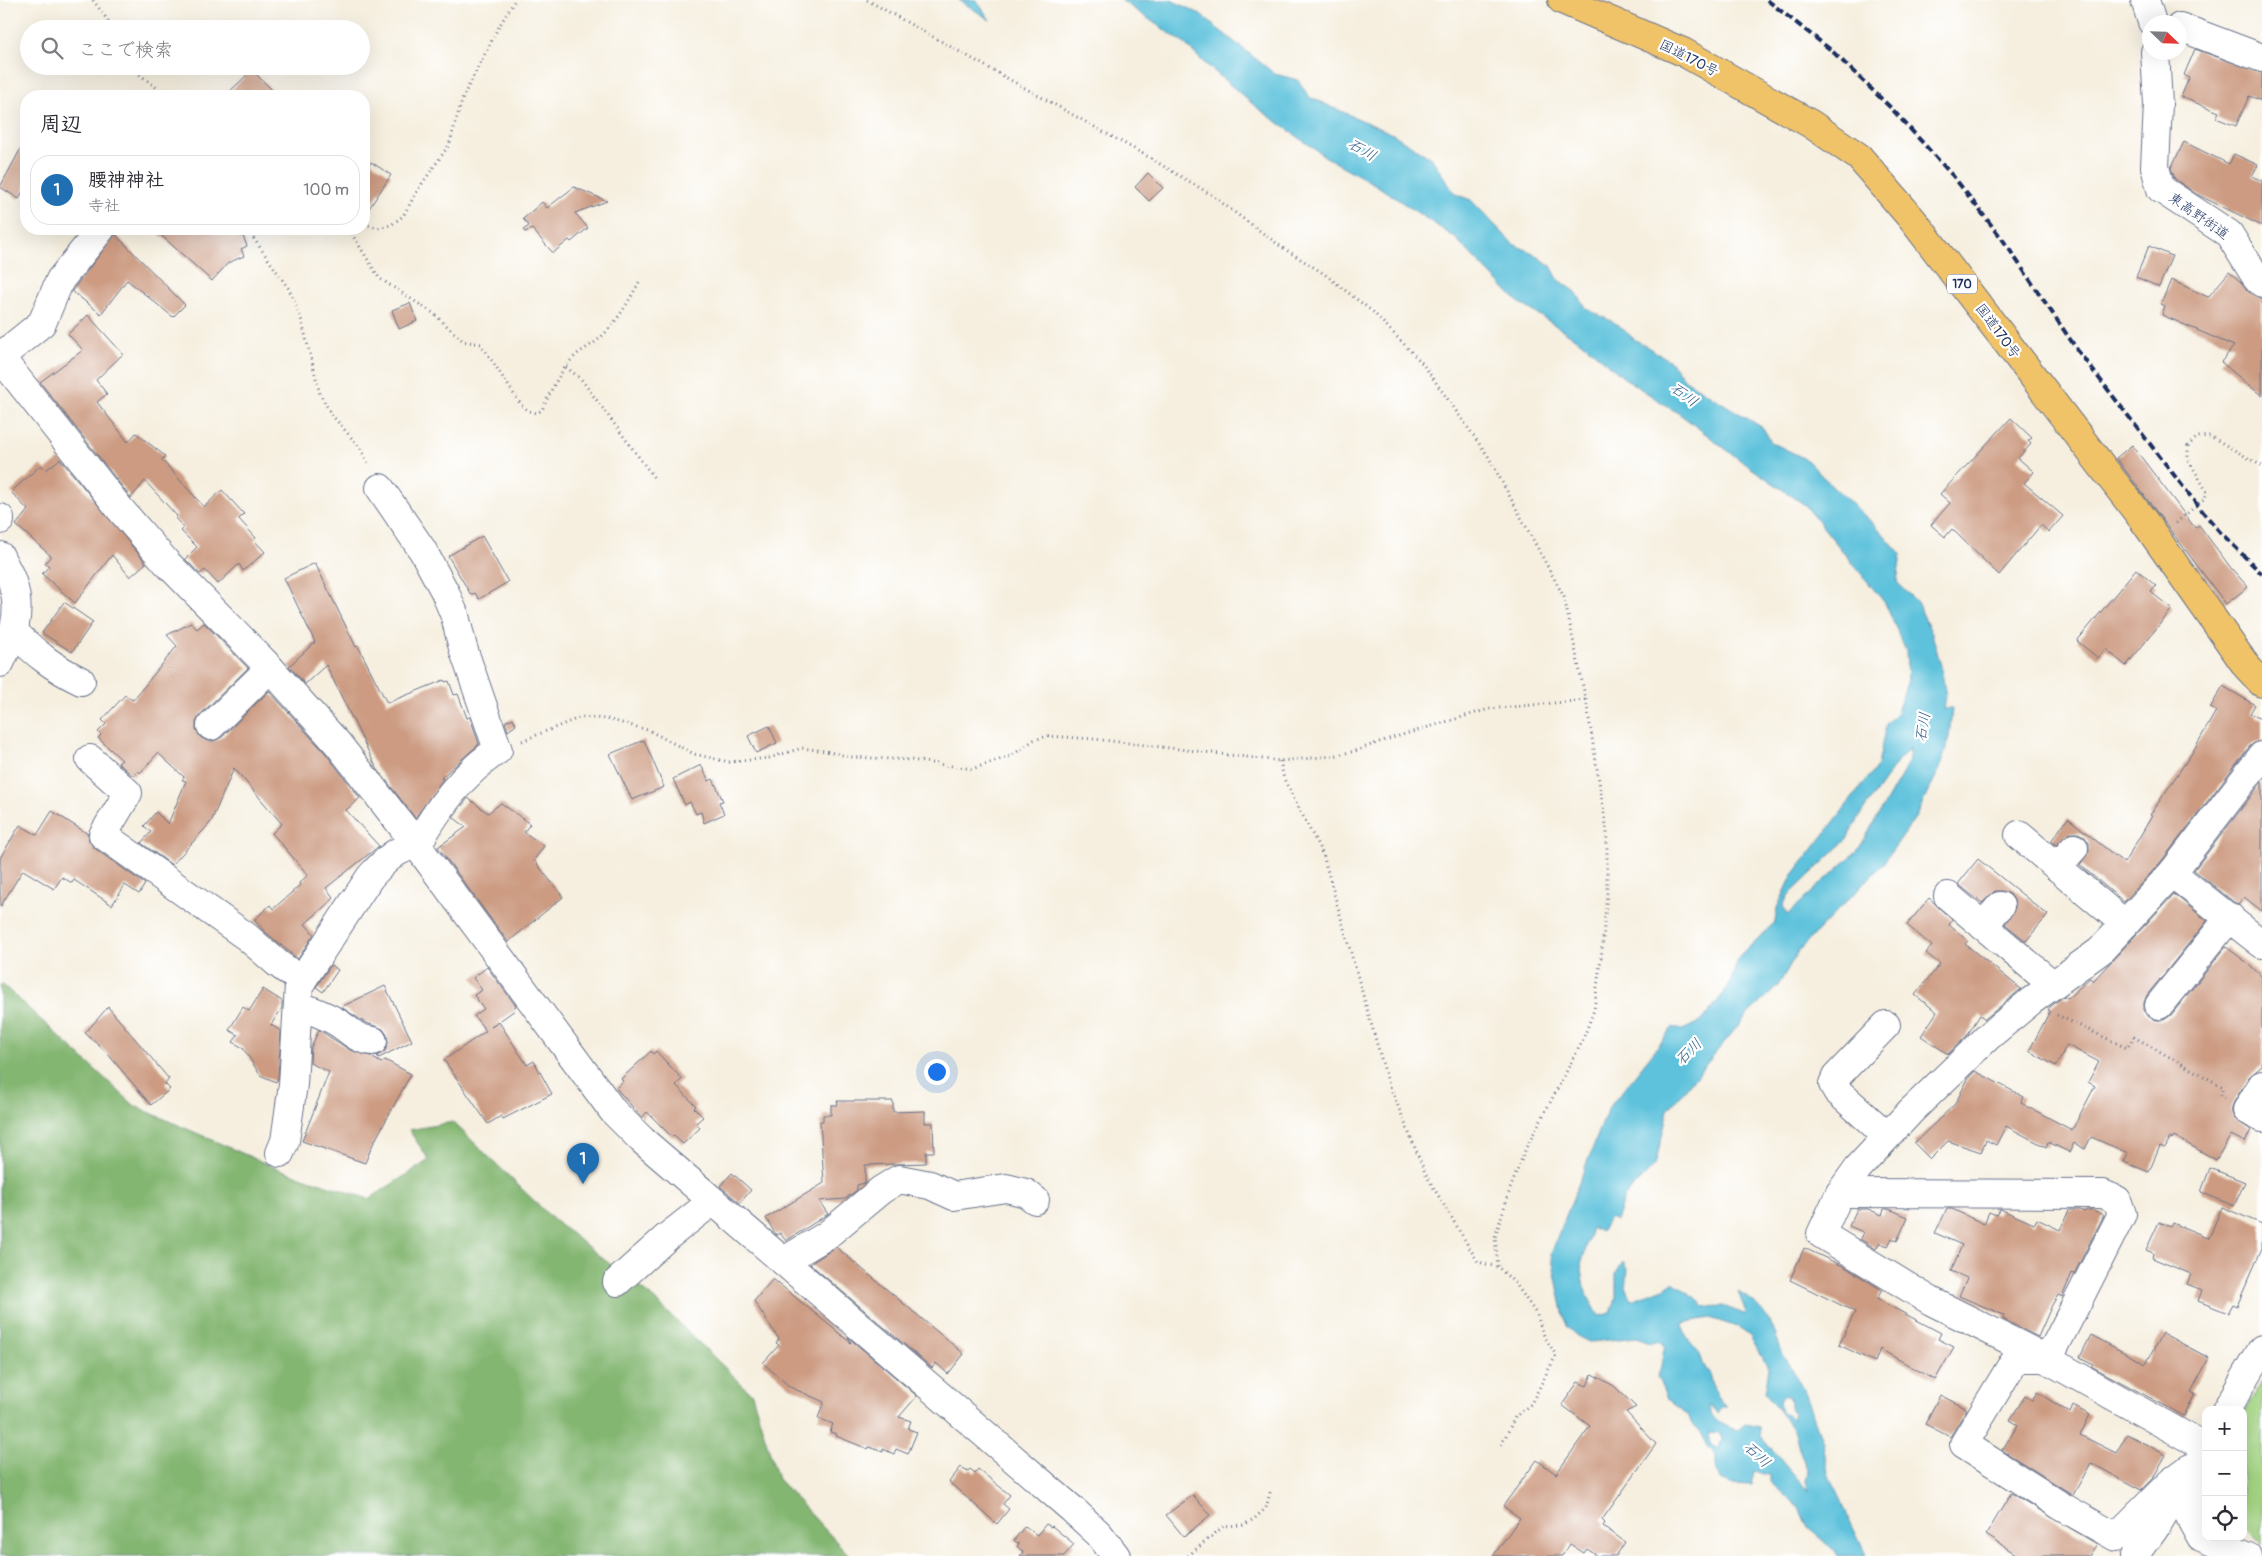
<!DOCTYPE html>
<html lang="ja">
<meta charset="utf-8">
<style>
:root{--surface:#fff;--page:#f2f2f3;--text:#2b2b33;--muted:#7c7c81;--line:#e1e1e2;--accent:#1f6fb2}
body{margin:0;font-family:Pangolin,"Klee One",sans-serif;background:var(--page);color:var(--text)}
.controls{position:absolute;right:15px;bottom:15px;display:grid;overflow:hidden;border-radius:10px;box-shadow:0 5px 20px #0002}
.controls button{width:45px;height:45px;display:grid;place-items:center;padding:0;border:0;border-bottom:1px solid var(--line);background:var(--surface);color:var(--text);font:25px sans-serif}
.compass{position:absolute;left:2142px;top:15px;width:45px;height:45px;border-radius:50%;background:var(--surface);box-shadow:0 5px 20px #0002;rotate:113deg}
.you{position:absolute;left:936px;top:1071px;width:18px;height:18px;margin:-12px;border:4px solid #fff;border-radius:50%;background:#1a73e8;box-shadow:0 0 0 8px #1a73e833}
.badge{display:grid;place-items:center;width:32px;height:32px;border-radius:50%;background:var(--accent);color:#fff;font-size:16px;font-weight:700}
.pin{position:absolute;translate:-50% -41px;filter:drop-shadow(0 1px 2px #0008)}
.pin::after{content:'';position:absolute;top:26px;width:18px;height:15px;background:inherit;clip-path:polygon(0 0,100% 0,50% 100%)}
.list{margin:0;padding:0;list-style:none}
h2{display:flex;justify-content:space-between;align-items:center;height:65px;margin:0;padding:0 20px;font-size:21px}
h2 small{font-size:16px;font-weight:400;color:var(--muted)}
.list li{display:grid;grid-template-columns:32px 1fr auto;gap:15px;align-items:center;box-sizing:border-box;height:70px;margin:0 10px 10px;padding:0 10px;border:1px solid var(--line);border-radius:20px}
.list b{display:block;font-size:19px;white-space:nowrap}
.list p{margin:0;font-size:16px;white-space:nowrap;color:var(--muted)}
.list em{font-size:16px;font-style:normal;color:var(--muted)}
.icon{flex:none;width:28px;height:28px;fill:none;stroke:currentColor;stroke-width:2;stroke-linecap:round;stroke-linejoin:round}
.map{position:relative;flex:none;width:2262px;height:1556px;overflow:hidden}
.search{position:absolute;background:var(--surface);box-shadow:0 5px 20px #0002;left:20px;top:20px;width:350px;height:55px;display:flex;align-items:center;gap:12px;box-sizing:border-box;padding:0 18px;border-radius:28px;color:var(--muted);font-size:19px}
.panel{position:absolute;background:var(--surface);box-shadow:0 5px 20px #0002;left:20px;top:90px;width:350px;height:145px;border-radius:20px}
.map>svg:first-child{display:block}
</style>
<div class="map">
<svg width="2262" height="1556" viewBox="0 0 2262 1556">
<rect width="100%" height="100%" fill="#fff"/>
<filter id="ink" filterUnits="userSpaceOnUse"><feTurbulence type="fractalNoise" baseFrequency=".02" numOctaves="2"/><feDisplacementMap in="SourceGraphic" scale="10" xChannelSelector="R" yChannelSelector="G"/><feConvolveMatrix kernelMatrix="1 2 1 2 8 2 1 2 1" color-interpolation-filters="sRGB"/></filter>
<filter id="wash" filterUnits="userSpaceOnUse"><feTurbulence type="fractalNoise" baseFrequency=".0096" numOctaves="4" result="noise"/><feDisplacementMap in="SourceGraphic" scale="20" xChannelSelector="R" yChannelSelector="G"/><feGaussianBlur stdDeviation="1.12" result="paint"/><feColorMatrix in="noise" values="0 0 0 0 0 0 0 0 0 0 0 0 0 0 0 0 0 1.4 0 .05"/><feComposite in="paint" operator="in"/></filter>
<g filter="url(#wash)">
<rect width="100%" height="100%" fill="#f6efdf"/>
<path fill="#a4d583" stroke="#608270" d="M2262,1381V1545L2243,1524V1413Z"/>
<path fill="#83b671" stroke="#4f7268" d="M0,985H3L135,1106L276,1168L369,1199L429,1160L409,1130L453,1122L555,1221L652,1297L752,1394L778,1479L850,1556H0Z"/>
<g fill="#5ec2dc" stroke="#3c789d" fill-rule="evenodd">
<path d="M959,0H976L990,20Z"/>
<path d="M1121,0H1171L1198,13L1275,74L1298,80L1309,97L1393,134L1432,159L1455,194L1471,200L1513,244L1533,253L1551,266L1558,279L1576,292L1587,309L1617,324L1634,339L1669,360L1685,380L1763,428L1771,442L1807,460L1822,476L1879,529L1901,554L1897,582L1917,602L1932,634L1941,666L1946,697L1943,709H1952L1949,737L1940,768L1915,818L1882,865L1798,951L1778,986L1748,1014L1668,1110L1655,1165L1624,1197L1616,1221L1609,1218L1602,1231L1592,1228L1581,1265L1586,1293L1599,1316L1611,1313L1616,1298V1272L1623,1262L1628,1271L1625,1286L1631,1300L1664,1288L1673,1282L1697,1299L1704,1307L1723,1306L1747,1315L1738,1292L1753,1301L1770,1321L1783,1354L1803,1389L1823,1443L1828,1474L1867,1556H1837L1834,1550L1808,1528L1799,1508L1770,1482V1476L1754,1471L1751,1485L1730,1484L1720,1480L1716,1469V1455L1709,1448L1703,1436L1691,1424L1689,1416L1667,1399L1657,1376C1663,1366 1661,1357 1665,1347L1660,1341L1652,1343L1637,1337L1589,1342L1577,1336L1566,1326L1551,1254L1608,1109L1673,1027L1682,1030L1701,1022L1728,988L1739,957L1775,922L1777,908L1792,876L1878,765L1886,724L1897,712L1908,680L1906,651L1885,603L1805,505L1744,463L1681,415L1624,378L1586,345L1517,301L1454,237L1376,185L1326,157L1255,106L1201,60L1185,44ZM1910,748L1908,764L1858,850L1787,915L1783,906L1788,896L1847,839L1861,814L1898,761ZM1710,1318L1734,1326L1750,1335L1769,1369L1765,1392L1795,1433L1800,1451L1808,1472L1806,1481L1809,1492L1760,1435L1759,1427L1745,1424L1738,1430C1724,1427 1709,1420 1709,1404L1717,1413L1720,1408L1727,1406C1715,1398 1714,1390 1711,1377C1710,1373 1707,1371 1705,1367C1702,1363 1702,1357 1699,1353C1692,1341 1684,1341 1683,1323ZM1783,1395L1789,1397L1791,1411L1794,1414L1792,1420L1781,1411L1779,1401ZM1714,1432L1719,1433L1722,1439L1719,1448L1714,1447L1711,1443L1709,1433Z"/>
</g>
<g id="blocks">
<g fill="#cc9b82">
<path d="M2195,49L2262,73V101L2249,96L2236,126L2216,118L2219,112L2181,97L2189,78L2184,75Z"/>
<path d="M253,71L278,96H225L249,73Z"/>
<path d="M26,139V185L19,199L0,187Z"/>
<path d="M2184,142L2229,164L2234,154L2258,165L2252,176L2262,181V226L2196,194L2175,179L2171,168Z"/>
<path d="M371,162L391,175L364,216V172Z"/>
<path d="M1148,173L1163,188L1149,201L1135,187Z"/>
<path d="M574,187L607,201L575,213L588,228L571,242L569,240L553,253L532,229L525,232L523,230L529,226L523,219L542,202L547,208Z"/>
<path d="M154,229H240L247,246L241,249L244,256L228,263L212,281Z"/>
<path d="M115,234L185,305L173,317L127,280L101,314L72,291Z"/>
<path d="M2149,246L2172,256L2159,287L2136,277Z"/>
<path d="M2229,272L2241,282L2249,292L2262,299V396L2221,362L2234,346L2162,315L2165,306L2161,304L2171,280L2208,297Z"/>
<path d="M410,303L417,321L399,329L392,310Z"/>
<path d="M88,315L123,354L96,380L107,394L97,402L128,442L136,433L165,456L162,460L204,507L222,490L244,514L239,519L256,538L254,540L265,552L243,571L239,564L218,584L205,570L200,574L185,559L197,547L181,531L184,528L175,518L177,516L145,481L131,498L40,382L83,350L68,334Z"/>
<path d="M2011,418L2032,438L2028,441L2031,444L2018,458L2034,472L2024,483L2063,516L2049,532L2041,525L1999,575L1952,529L1945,537L1931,525L1950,503L1940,494Z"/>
<path d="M2132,445L2195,528L2199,525L2231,568L2248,587L2226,604L2116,458Z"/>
<path d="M60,459L146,563L130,577L112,555L75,603L42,574L49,566L45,563L51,556L16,525L28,510L11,492L41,465L46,470Z"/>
<path d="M482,536L508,582L479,599L475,593L471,595L448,556Z"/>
<path d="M315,563L356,647L358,646L387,703L444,680L445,682L449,681L454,695L458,694L467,718L470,717L479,744L441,778L443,779L415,818L376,767L326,665L305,684L289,666L315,642L284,578Z"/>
<path d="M2136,569L2156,586L2151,592L2172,609L2126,666L2106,649L2098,658L2077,641Z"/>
<path d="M64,602L93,622L72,652L42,633Z"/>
<path d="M191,623L197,629L204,623L248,668L200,715L196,722V729L200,737L207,741H214L222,737L269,691L326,754L360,798L346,810L379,846L326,888L334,898L305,924L314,934L298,959L264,931L254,920L270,905L273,909L300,885L299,883L308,875L272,833L282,824L234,768L211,822L172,865L141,843L151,832L144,826L156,812L168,824L186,781L182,780L184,777L158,753L140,773L138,771L133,776L118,763L122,760L98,738L101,735L98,732L106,724L102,720L125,695L133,700L177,646L167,635Z"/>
<path d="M2223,686L2255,705L2250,713L2262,720V741L2256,742L2250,746L2160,863L2124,902L2080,865L2089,851V843L2084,836L2078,833H2070L2056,845L2051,841L2068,818L2124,863L2152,816L2150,815L2192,753L2216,711L2210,708Z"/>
<path d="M513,718L516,725L508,731L505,722Z"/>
<path d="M769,726L777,743L756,753L748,736Z"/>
<path d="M644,740L664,787L632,800L610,754Z"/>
<path d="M701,765L709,781L713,779L723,801L719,802L724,814L704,823L701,812L696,814L690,802L685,805L673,779Z"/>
<path d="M2262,782V911L2244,897L2238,904L2235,903L2194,870Z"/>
<path d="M468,798L488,813L501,803L530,824L524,832L544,846L534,860L563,897L508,942L438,847L466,827L453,817Z"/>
<path d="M52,811L88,834L89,841L94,848L145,884L139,894L125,885L112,905L74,880L72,883L62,877L54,889L23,870L0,907V858L20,825L37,835Z"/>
<path d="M1978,859L2048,915L2026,941L2005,924L2015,908L2014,900L2010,894L2002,891H1995L1982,903L1958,884Z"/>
<path d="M2174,894L2207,921L2147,995L2144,1003V1010L2149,1017L2157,1020H2164L2171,1015L2226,947L2249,964L2262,977V1066L2249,1077L2234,1102L2231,1110L2234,1118L2251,1130L2245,1142L2231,1135L2216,1160L2174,1136L2172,1139L2170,1138L2165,1148L2160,1146L2149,1172L2124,1162L2128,1153L2091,1137L2085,1149L2074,1143L2069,1152L2048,1142L2046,1147L2006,1126L1996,1145L1986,1140L1981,1152L1948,1141L1930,1159L1914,1143L1955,1104L1969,1077L1975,1071L2024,1097L2021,1103L2072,1130L2095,1086L2088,1082L2099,1062L2067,1045L2056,1066L2029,1051L2050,1011L2048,1010L2050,1007L2064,996L2068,998L2090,978L2093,981Z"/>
<path d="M1929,898L1952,920L1949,925L1968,941L1965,944L2021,989L1985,1019L1980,1015L1966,1037L1948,1054L1921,1036L1937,1012L1915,995L1940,964L1926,953L1932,946L1907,925Z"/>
<path d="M331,965L338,970L323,992L316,987Z"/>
<path d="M487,967L516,1006L513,1008L515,1010L491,1027L499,1022L527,1065L534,1061L552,1094L503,1119L501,1116L488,1124L444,1060L486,1031L474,1016L484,1009L474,995L482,990L473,978Z"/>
<path d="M385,986L412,1041L379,1058L377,1056L385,1051L388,1043L387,1035L383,1029L364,1022L341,1007Z"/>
<path d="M263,989L282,1001V1008L271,1025L281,1031L278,1078L276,1082L260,1075L243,1048L233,1042L238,1035L229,1030L243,1007L249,1011Z"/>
<path d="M108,1007L169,1079L165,1084L170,1089L151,1105L107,1053L85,1033Z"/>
<path d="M319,1030L350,1050L370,1056L381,1063L385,1060L411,1074L372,1146L365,1163L302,1141L329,1072L310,1063L311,1047Z"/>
<path d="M651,1051L653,1054L656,1051L682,1079L676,1085L696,1106L694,1108L703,1117L696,1123L700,1128L683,1144L674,1136L672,1137L647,1112L642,1118L616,1088L623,1081L621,1079Z"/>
<path d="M837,1101H893V1112L925,1111V1123H933L934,1152H926V1163L865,1165V1183L857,1185V1190L845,1199L819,1201L828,1214L786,1241L780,1233L776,1235L766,1218L824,1183L820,1121H823V1115H831V1105H838Z"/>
<path d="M2210,1168L2245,1182L2234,1206L2201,1192Z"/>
<path d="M732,1173L751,1190L740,1203L720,1186Z"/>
<path d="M2222,1207L2262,1224V1248L2237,1306L2233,1304L2228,1313L2198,1301L2202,1290L2187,1284L2191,1274L2152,1258L2153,1253L2146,1250L2159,1222L2171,1227L2173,1223L2209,1238Z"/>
<path d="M1857,1209H1868L1882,1215L1884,1209H1889L1908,1217L1897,1241L1892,1238L1888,1246L1880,1243L1876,1249L1860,1239L1863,1232L1849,1226Z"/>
<path d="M1947,1209H1952L1984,1224L1989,1212L1996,1215L2000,1209L2034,1224L2037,1219L2060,1230L2069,1210H2079L2085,1212L2086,1210H2093L2104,1215L2074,1274L2072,1273L2062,1297L2058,1295L2052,1305L2038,1337L2003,1319L2004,1315L1959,1296L1967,1278L1951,1271L1962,1245L1935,1233Z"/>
<path d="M836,1247L964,1354L948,1374L936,1363L932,1368L810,1264Z"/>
<path d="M1804,1248L1845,1267L1882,1290L1877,1299L1941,1333L1938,1339L1954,1347L1935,1380L1880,1349L1875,1362L1839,1345L1855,1312L1790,1280Z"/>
<path d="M773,1279L851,1343L848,1337L917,1396L899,1417L911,1421L908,1429L917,1432L908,1454L896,1449L894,1454L883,1449V1452L869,1447L868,1449L836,1436L837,1434L830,1432L833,1424L818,1418L824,1402L790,1387L763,1363L779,1345L776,1343L779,1339L754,1301Z"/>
<path d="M2162,1333L2209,1358L2191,1392L2195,1394L2184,1416L2091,1366L2093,1364L2080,1357L2091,1335L2146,1364Z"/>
<path d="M1592,1374L1614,1386L1636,1407L1626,1412L1656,1444L1602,1520L1605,1523L1603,1526L1625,1542L1616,1556H1598L1587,1549L1584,1553L1570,1544L1562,1556H1493L1520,1518L1503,1506L1537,1460L1556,1474L1590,1426L1562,1405L1578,1382L1587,1386Z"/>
<path d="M2037,1392L2070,1413L2073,1406L2090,1415L2080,1435L2116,1453L2127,1434L2166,1455L2153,1478L2141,1490L2091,1463L2073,1495L2002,1450L2018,1425L2010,1420L2025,1396L2032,1400Z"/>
<path d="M1940,1395L1967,1409L1950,1437L1925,1424Z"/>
<path d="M961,1467L968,1471L970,1469L975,1473L978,1469L1010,1495L1003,1504L1009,1509L997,1524L949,1482Z"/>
<path d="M2011,1493L2097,1544L2089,1556H2019L1986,1535Z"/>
<path d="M1193,1495L1210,1515L1184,1537L1166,1515Z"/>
<path d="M1046,1524L1051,1527L1052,1526L1074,1544L1064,1556H1020L1023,1552L1017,1546L1019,1544L1014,1540L1025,1526L1037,1535Z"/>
</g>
</g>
</g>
<g filter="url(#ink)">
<use href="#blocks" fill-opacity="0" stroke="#68728b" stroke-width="1"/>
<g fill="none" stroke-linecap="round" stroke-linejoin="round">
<g stroke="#68728b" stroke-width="30">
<g id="minor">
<path d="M2145,0L2152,22"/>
<path d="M2180,27L2262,58"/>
<path d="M2155,52L2158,104L2155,167L2161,189L2229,234L2258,280L2262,283"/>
<path d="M0,357L120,509L166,562L270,668L338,744L413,840L613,1111L642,1140L1072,1509L1099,1534L1116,1556"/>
<path d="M0,357L42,323L60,280L101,229"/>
<path d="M380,488L423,551L445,592L455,616L463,648L498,750C462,774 438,808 417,845"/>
<path d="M0,518V520"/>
<path d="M0,556C4,566 11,575 13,585C22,614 13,637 0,663"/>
<path d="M14,632C36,654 54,668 81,681"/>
<path d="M211,726L270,668"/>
<path d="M90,759L128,793L103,835L247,937L277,963L302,981"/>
<path d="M2019,835L2125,924"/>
<path d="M2057,867L2074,848"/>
<path d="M2172,873L2262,944"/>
<path d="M1948,896L2053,985"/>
<path d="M1983,926L2000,906"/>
<path d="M298,1005C310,1010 323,1014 335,1021C351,1030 354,1039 373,1041"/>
<path d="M2159,1005L2230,917"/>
<path d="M1886,1025L1836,1077L1833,1084L1837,1091L1887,1136"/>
<path d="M2262,1085L2247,1110L2262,1118"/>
<path d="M280,1153L285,1141L293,1084L299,985L370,877C384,862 396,848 417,845"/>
<path d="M1840,1193L2103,1194L2117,1200L2122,1214L2055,1346L2045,1358H2016L1964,1444L2061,1506L2116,1537L2171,1482L2190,1468"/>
<path d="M784,1261L827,1235L881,1190L899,1179L930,1185L954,1196L1006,1188L1026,1193L1035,1200"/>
<path d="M617,1282L667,1237L713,1201"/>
<path d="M2226,1410L2262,1349"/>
<path d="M2135,1556L2157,1525L2179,1488"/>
<path d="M2247,1556L2201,1537L2189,1515L2203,1446L2045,1358L1931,1301L1821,1234L1840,1193L1858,1168L1911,1111L1989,1036L2031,1001L2100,951L2172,873L2262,756"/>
</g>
</g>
<g stroke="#68728b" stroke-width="30">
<path id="highway" d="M1562,0L1683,52L1811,124L1859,157L1912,219L2144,521L2247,667L2262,683"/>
</g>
<g stroke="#68728b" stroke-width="3" stroke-dasharray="1 4" stroke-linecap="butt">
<path d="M93,0L114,29"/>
<path d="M867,0L1145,155L1210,194L1283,248L1323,273L1373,312L1422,363L1488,456L1564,597L1586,700L1607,831V892L1602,950L1594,1010L1582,1042L1526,1148L1510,1189L1495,1237L1498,1267"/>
<path d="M134,66L139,74L167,96"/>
<path d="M364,224L378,228L391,225L403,216L419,188L449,145L463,97L497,30L515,0"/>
<path d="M250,229L252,236L289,289L301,318L320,394L331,414L361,449L369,466"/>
<path d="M355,229L352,234L379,278L433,313L463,341L481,344L521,405L529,411L537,413L542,410C551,391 559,372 574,357C581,350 591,346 599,339C617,322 628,303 639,282"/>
<path d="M566,367L581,379L655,479"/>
<path d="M2176,523L2205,498L2207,492L2188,459V446L2197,437L2210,436L2262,466"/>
<path d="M522,741L581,717L607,719L648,730L694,754L729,762L769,758L802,748L826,751L850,757L911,760L972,769L1011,756L1034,740L1048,736L1094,739L1280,761L1333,756L1355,751L1382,741L1489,709L1586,700"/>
<path d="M1280,761L1284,779L1323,855L1387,1079L1426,1175L1478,1262L1498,1267L1516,1284L1537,1315L1544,1336L1556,1355L1531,1404L1515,1417L1500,1448"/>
<path d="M2057,1015L2127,1048L2134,1037L2223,1087L2221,1096L2224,1098"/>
<path d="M1188,1556L1224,1526L1243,1525L1254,1519L1266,1508L1271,1489"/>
</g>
<use href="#minor" stroke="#fff" stroke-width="28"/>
<use href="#highway" stroke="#f1c369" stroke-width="28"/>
<path stroke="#1b2f5e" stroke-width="4" stroke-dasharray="8 4" stroke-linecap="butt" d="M1767,0L1831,50L1892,109L1953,176L2003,240L2078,351L2198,506L2220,532L2262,574"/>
</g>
</g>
<g text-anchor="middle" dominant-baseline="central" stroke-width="4.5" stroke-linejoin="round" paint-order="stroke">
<rect fill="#fff" stroke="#5f6d8e" stroke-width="1" x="1947" y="274.5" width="30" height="19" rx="4"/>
<g font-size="12" font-weight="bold" fill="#1b2f5e">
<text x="1962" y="284">170</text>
</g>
<g font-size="14" fill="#1b2f5e" stroke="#fff">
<text transform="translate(1689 58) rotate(27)">国道170号</text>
<text transform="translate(2199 216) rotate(35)">東高野街道</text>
<text transform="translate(1998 331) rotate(53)">国道170号</text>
</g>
<g font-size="15" font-style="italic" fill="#2f5b84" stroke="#fff">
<text transform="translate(1362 150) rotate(30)">石川</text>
<text transform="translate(1684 395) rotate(36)">石川</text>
<text transform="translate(1923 727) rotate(-81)">石川</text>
<text transform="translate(1689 1052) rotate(-45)">石川</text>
<text transform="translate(1757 1455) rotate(43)">石川</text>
</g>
</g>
</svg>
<div class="controls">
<button>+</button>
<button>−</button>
<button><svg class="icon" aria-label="locate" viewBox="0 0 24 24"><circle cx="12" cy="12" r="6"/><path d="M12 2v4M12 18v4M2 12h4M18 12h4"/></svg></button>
</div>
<svg class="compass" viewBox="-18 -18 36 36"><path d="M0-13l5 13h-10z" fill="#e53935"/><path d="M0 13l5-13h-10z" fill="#7c7c81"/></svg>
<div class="you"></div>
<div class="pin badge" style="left:583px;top:1184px">1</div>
<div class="search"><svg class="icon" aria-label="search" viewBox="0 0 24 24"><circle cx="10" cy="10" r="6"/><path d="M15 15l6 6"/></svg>ここで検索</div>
<section class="panel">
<h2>周辺<small></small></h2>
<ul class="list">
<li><span class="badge">1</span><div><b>腰神神社</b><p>寺社</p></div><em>100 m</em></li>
</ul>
</section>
</div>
